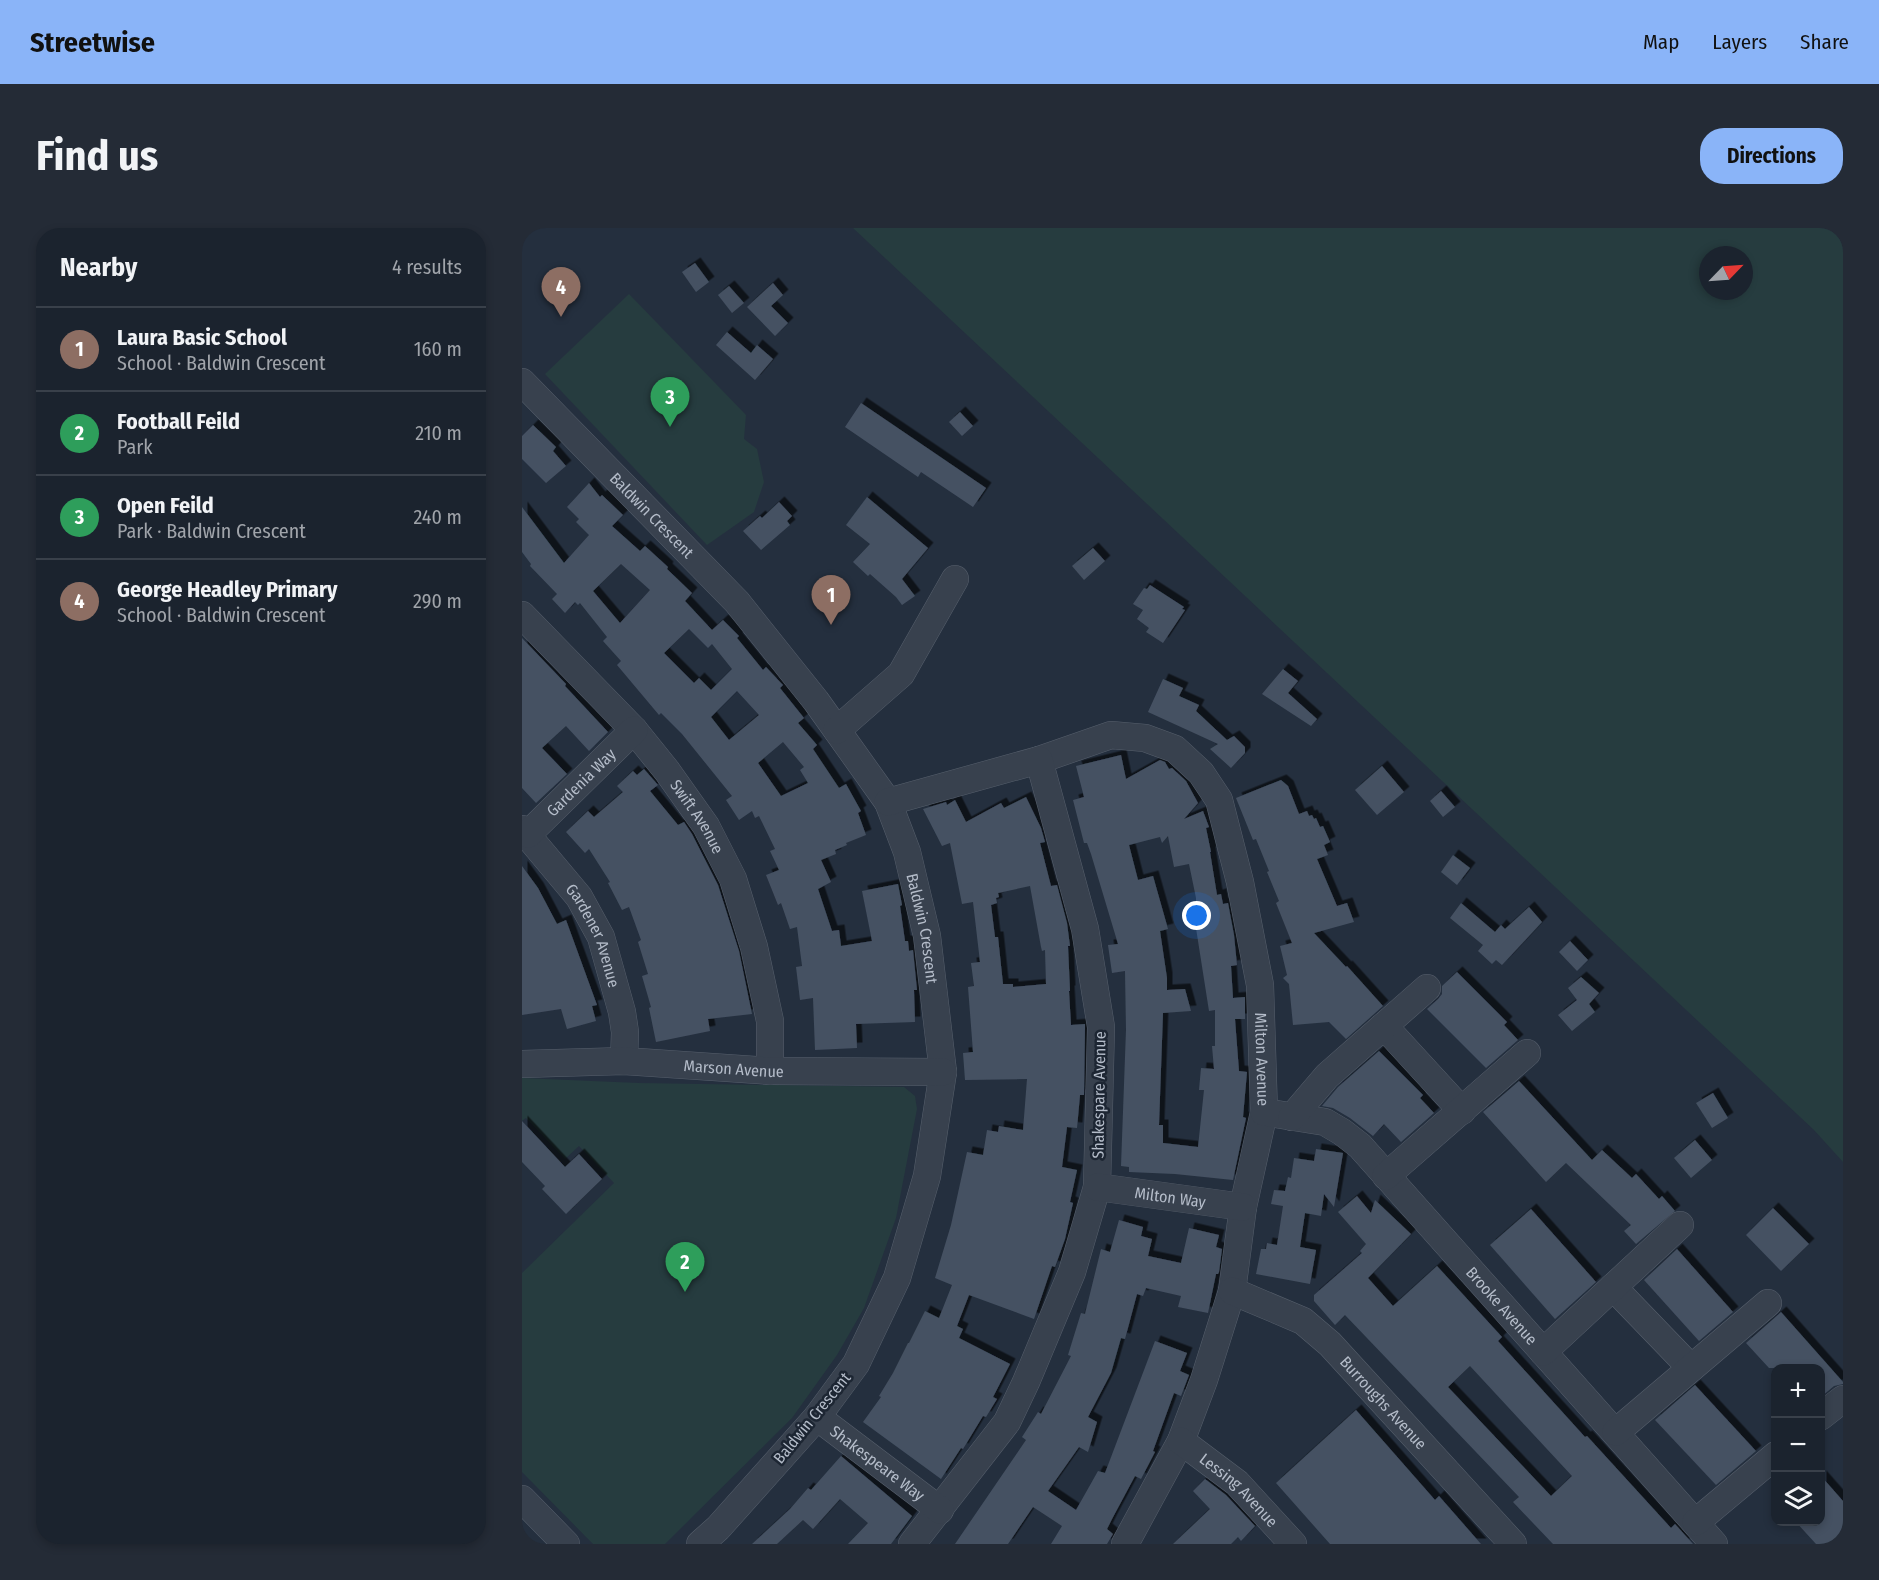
<!DOCTYPE html>
<meta charset="utf-8">
<style>
:root{--surface:#1b232e;--page:#242b36;--text:#f1f3f6;--muted:#a0a4aa;--line:#39404a;--accent:#8ab4f8}
body{margin:0;font-family:"Fira Sans Condensed",sans-serif;background:var(--page);color:var(--text)}
.controls{position:absolute;right:18px;bottom:18px;display:grid;overflow:hidden;border-radius:12px;box-shadow:0 3px 9px #0003}
.controls button{width:54px;height:54px;display:grid;place-items:center;padding:0;border:0;border-bottom:2px solid var(--line);background:var(--surface);color:var(--text);font:30px sans-serif}
.compass{position:absolute;left:1177px;top:18px;width:54px;height:54px;border-radius:50%;background:var(--surface);box-shadow:0 3px 9px #0003;rotate:65deg}
.you{position:absolute;left:675px;top:688px;width:21px;height:21px;margin:-15px;border:4px solid #fff;border-radius:50%;background:#1a73e8;box-shadow:0 0 0 9px #1a73e833}
.badge{display:grid;place-items:center;width:39px;height:39px;border-radius:50%;background:var(--accent);color:#fff;font-size:20px;font-weight:700}
.pin{position:absolute;translate:-50% -50px;filter:drop-shadow(0 2px 3px #0008)}
.pin::after{content:'';position:absolute;top:32px;width:21px;height:18px;background:inherit;clip-path:polygon(0 0,100% 0,50% 100%)}
.list{margin:0;padding:0;list-style:none}
h2{display:flex;justify-content:space-between;align-items:center;height:78px;margin:0;padding:0 24px;font-size:26px}
h2 small{font-size:20px;font-weight:400;color:var(--muted)}
.list li{display:grid;grid-template-columns:39px 1fr auto;gap:18px;align-items:center;box-sizing:border-box;height:84px;padding:0 24px;border-top:2px solid var(--line)}
.list b{display:block;font-size:22px;white-space:nowrap}
.list p{margin:0;font-size:20px;white-space:nowrap;color:var(--muted)}
.list em{font-size:20px;font-style:normal;color:var(--muted)}
.icon{flex:none;width:33px;height:33px;fill:none;stroke:currentColor;stroke-width:2;stroke-linecap:round;stroke-linejoin:round}
.map{position:relative;flex:none;width:1321px;height:1316px;overflow:hidden;border-radius:24px}
header{display:flex;align-items:center;gap:36px;box-sizing:border-box;height:84px;padding:0 30px;background:var(--accent);color:#111}
header strong{font-size:28px}
nav{display:flex;gap:33px;margin-inline-start:auto;font-size:21px}
.intro{display:flex;align-items:center;justify-content:space-between;box-sizing:border-box;height:144px;padding:0 36px}
h1{margin:0;font-size:42px}
.button{padding:15px 27px;border-radius:24px;background:var(--accent);color:#111;font-size:21px;font-weight:700}
main{display:flex;gap:36px;padding:0 36px}
aside{flex:1;background:var(--surface);border-radius:24px;box-shadow:0 3px 9px #0003}
.map>svg:first-child{display:block}
</style>
<header>
<strong>Streetwise</strong>
<nav><a>Map</a><a>Layers</a><a>Share</a></nav>
</header>
<div class="intro"><h1>Find us</h1><a class="button">Directions</a></div>
<main>
<aside>
<h2>Nearby<small>4 results</small></h2>
<ul class="list">
<li><span class="badge" style="background:#8d6e63">1</span><div><b>Laura Basic School</b><p>School · Baldwin Crescent</p></div><em>160 m</em></li>
<li><span class="badge" style="background:#2e9e5b">2</span><div><b>Football Feild</b><p>Park</p></div><em>210 m</em></li>
<li><span class="badge" style="background:#2e9e5b">3</span><div><b>Open Feild</b><p>Park · Baldwin Crescent</p></div><em>240 m</em></li>
<li><span class="badge" style="background:#8d6e63">4</span><div><b>George Headley Primary</b><p>School · Baldwin Crescent</p></div><em>290 m</em></li>
</ul>
</aside>
<div class="map">
<svg width="1321" height="1316" viewBox="0 0 1321 1316">
<defs>
<filter id="shadow"><feDropShadow dx="5.5" dy="-5.5" stdDeviation="0" flood-color="#0009"/></filter>
</defs>
<rect width="100%" height="100%" fill="#242f3e"/>
<g fill="#263c3f" fill-rule="evenodd">
<path d="M331,0H1321V934L1292,902ZM1186,27H1222V63H1186Z"/>
<path d="M107,66L224,187L222,211L235,221L242,254L232,284L185,317L23,146Z"/>
<path d="M0,850L117,855L382,859L393,868L395,881L374,990L342,1080L315,1127L270,1190L143,1316H71L0,1244V1045L92,955L57,918L43,931L4,890L0,893Z"/>
</g>
<g fill="#455162" fill-rule="evenodd" filter="url(#shadow)">
<path d="M173,35L187,54L174,64L160,44Z"/>
<path d="M251,55L261,67L249,78L266,95L253,108L225,79Z"/>
<path d="M207,58L222,75L210,85L196,67Z"/>
<path d="M205,104L229,125L235,117L251,131L233,152L194,117Z"/>
<path d="M339,175L464,260L451,279L399,244L396,249L323,199Z"/>
<path d="M438,184L451,198L440,208L427,194Z"/>
<path d="M11,197L34,219L31,223L44,238L24,255L0,231V208Z"/>
<path d="M67,255L78,269L80,267L101,287L90,298L118,323L123,318L146,339L145,341L170,365L163,373L190,402L201,392L217,408L215,410L241,442L244,439L259,455L261,457L258,460L282,490L276,495L295,517L291,521L317,560L324,556L339,583L336,585L344,607L324,615L325,617L313,622L314,626L299,632L309,654L296,661L310,703L317,702L319,718L350,713L340,663L376,656L380,677L378,678L383,713H386L387,723L391,722L395,762H392L393,794L334,796L335,820L293,822L291,770L278,772L274,739L280,738L275,699L268,701L259,675L256,677L244,647L257,642L248,623L253,621L237,588L233,590L230,583L217,592L204,572L210,568L160,506L139,485L137,487L95,437L99,433L81,413L85,409L58,375L56,377L53,374L43,385L30,371L35,366L8,338L9,336L0,324V279L42,335L67,307L54,294L57,291L45,279ZM99,336L128,362L98,395L71,363ZM167,401L186,420L190,416L210,441L189,462L177,450L172,455L142,425ZM215,463L237,487L207,512L189,489ZM261,514L282,539L278,542L286,555L259,568L236,535Z"/>
<path d="M345,269L406,320L380,351L393,368L380,377L374,369L348,346L346,348L331,334L348,316L324,297Z"/>
<path d="M257,274L270,288L265,293L268,297L239,322L221,303L238,288L240,290Z"/>
<path d="M571,320L583,333L562,352L550,338Z"/>
<path d="M628,357L662,379L660,381L663,382L641,415L624,404L627,400L615,391L621,382L611,376L622,360L625,361Z"/>
<path d="M0,410L44,456L43,458L86,504L67,523L44,498L20,520L45,546L14,575L0,560Z"/>
<path d="M761,441L776,453L766,465L795,491L789,498L740,466Z"/>
<path d="M641,451L661,460L657,468L677,477L674,483L705,512L712,508L723,519V525L709,540L688,521L696,516L626,484Z"/>
<path d="M599,527L604,551L638,532L643,534L647,541L650,540L664,553L676,575L662,591L681,583L687,599L684,600L689,624H688L695,667L699,666L701,676L706,675L712,707L715,737L709,738L711,770L723,769V791H713L717,843L725,844L721,889L724,890L711,952L653,946L607,944V939L599,938L604,802L603,743L590,745L586,717L596,716L569,626L565,615H562L551,572L562,569L554,538ZM646,608L652,639L667,636L674,670V680L671,681L687,783L693,782V818H690L692,841L679,840L677,862H682L676,919L641,915V897H637L641,785L669,783L663,761L645,762V750L638,703L646,701L631,648L616,652L607,617L638,609L640,615Z"/>
<path d="M860,538L882,564L855,587L833,562Z"/>
<path d="M122,541L136,557L128,563L156,597L162,594L170,606L196,657L217,723L230,786L186,791L188,803L134,814L127,780L129,779L120,748L126,746L116,714L119,712L107,679L100,682L86,655L88,654L67,621L63,625L44,604L66,583L72,589L101,564L95,558L111,543L115,547Z"/>
<path d="M759,552L766,558L777,586L785,583L787,588L790,587L792,591L794,590L798,599L801,598L808,614L802,617L806,627L795,631L815,678L825,675L832,694L792,705L824,739L825,738L861,778L824,811L807,794L771,797L767,756L761,750L765,747L758,718L770,715L754,675L757,673L745,644L747,643L734,611L731,612L714,570Z"/>
<path d="M919,563L933,579L921,589L908,573Z"/>
<path d="M504,569L519,600L523,614L518,615L529,658L535,657L545,695L548,718H546L548,763H547L549,797L563,796V800L562,867H558L555,900L545,899L540,939L555,942L548,974L551,975L543,1011L533,1039L530,1038L512,1091L447,1067L435,1098L441,1101L437,1110L488,1136L471,1169L475,1171L464,1189L461,1188L441,1221L439,1220L419,1251L341,1194L359,1169L357,1168L371,1145L386,1115H387L403,1083L417,1090L430,1057L413,1050L429,997L445,924L461,927L465,902L476,904L477,898L501,902L505,851L443,852L441,825L451,824L446,759L452,758L449,735L458,734L451,674L440,676L428,615L420,618L401,581L424,574L425,577L433,572L444,594L479,575L482,580ZM508,658L519,719L520,723L523,722L524,756L491,759V756H481L476,709H473L469,677L475,675L474,670L477,669L476,665Z"/>
<path d="M931,627L948,640L935,657L919,644Z"/>
<path d="M0,638L16,660L35,696L44,692L75,777L70,778L74,793L45,801L39,781L0,787Z"/>
<path d="M939,675L973,704L979,697L983,701L1007,679L1020,694L980,737L974,732L970,736L956,723L961,717L928,690Z"/>
<path d="M1048,713L1066,732L1055,743L1037,724Z"/>
<path d="M935,744L985,794L982,797L996,812L964,840L905,781L916,771L920,766V758Z"/>
<path d="M1059,749L1077,765L1067,776L1073,784L1050,803L1036,787L1055,772L1046,760Z"/>
<path d="M857,823L901,867L898,870L912,885L879,914L862,896L851,908L828,890L811,880L800,878L816,859Z"/>
<path d="M997,853L1070,932L1080,922L1110,950L1114,946L1137,971L1140,968L1153,983L1114,1016L1102,1003L1109,997L1044,935L1024,954L961,884Z"/>
<path d="M1191,865L1206,890L1190,900L1174,875Z"/>
<path d="M0,893L43,939L57,926L80,951L44,986L20,961L23,958L0,934Z"/>
<path d="M1173,912L1190,932L1169,950L1152,930Z"/>
<path d="M794,921L821,925L812,979L802,966L799,988L783,985L778,1019L794,1022L788,1056L734,1046L739,1021H744L745,1015L755,1017L761,978L749,976L752,962L763,963L766,949L769,950L772,930L792,933Z"/>
<path d="M835,968L849,985L853,972L889,1006L846,1050L871,1078L915,1038L980,1109L976,1113L1063,1209L1065,1208L1149,1300L1153,1296L1171,1316H1031L991,1274L997,1269L823,1087L813,1097L792,1073V1067L840,1025L838,1023L844,1016L816,984ZM948,1138L1050,1248L1029,1268L926,1159Z"/>
<path d="M1251,980L1287,1016L1259,1043L1224,1007Z"/>
<path d="M1009,981L1074,1054L1033,1091L968,1017Z"/>
<path d="M597,992L621,999L619,1008L630,1011L626,1028L659,1035L667,1000L697,1007L694,1019L700,1021L697,1044L696,1046H694L686,1085L656,1079L659,1068L624,1060L621,1068L615,1066L603,1111L599,1110L589,1145L566,1189L575,1194L566,1224L557,1219L526,1263L554,1282L576,1243L583,1245L633,1113L665,1125L658,1143L667,1147L659,1168L652,1165L631,1223L633,1224L619,1251L613,1248L590,1291L585,1301L591,1306L585,1316H529L540,1298L511,1279L486,1316H433L504,1212L500,1209L516,1184L519,1186L549,1128L546,1127L559,1085L563,1086L579,1021L588,1024Z"/>
<path d="M1155,1021L1211,1084L1177,1113L1122,1052Z"/>
<path d="M1259,1084L1321,1154V1156L1312,1158L1299,1169V1140H1247L1224,1115Z"/>
<path d="M1173,1157L1234,1223L1194,1257L1133,1192Z"/>
<path d="M834,1182L913,1272L917,1268L959,1316H808L754,1255Z"/>
<path d="M319,1228L390,1288L369,1316H326L346,1295L318,1271L291,1301L281,1292L255,1316H230L268,1281L286,1260L289,1262Z"/>
<path d="M1299,1248L1321,1273V1316H1294L1273,1293H1299Z"/>
<path d="M683,1251L704,1267L733,1298L719,1313L716,1309L709,1316H651L688,1281L671,1263Z"/>
</g>
<g fill="none" stroke-linecap="round" stroke-linejoin="round">
<g stroke="#565f6c" stroke-width="28">
<g id="minor">
<path id="s1" d="M0,154L215,374L294,473L366,574L385,624L405,708L421,844L405,948L375,1050L334,1136L295,1189L196,1300L178,1316"/>
<path id="s2" d="M0,387L112,502L145,543L184,598L211,651L232,719L248,793V843"/>
<path d="M315,502L379,446L433,351"/>
<path id="s3" d="M517,532L589,507L623,510L653,521L679,545L697,572L718,654L738,757L742,884L721,979L710,1063L682,1152L659,1213L603,1316"/>
<path d="M366,574L517,532L563,701L579,799L575,959L550,1044L504,1154L485,1194L390,1316"/>
<path id="s4" d="M0,601L57,669L79,709L100,784L103,804L102,833"/>
<path id="s5" d="M6,606L112,502"/>
<path d="M862,798L940,883"/>
<path id="s6" d="M0,836L102,833L248,843L421,844"/>
<path id="s7" d="M742,884L803,894L820,904L838,918L1192,1316"/>
<path d="M770,889L805,848L905,760"/>
<path d="M864,948L1005,825"/>
<path id="s8" d="M575,959L721,979"/>
<path d="M1091,1059L1169,1140"/>
<path id="s9" d="M710,1063L781,1093L808,1116L991,1316"/>
<path d="M1021,1124L1158,997"/>
<path id="s10" d="M295,1189L418,1282"/>
<path d="M1298,1189L1321,1171"/>
<path d="M1094,1204L1246,1075"/>
<path id="s11" d="M659,1213L715,1255L771,1316"/>
<path d="M0,1271L44,1316"/>
<path d="M1174,1294L1254,1227"/>
</g>
</g>
<use href="#minor" stroke="#38414e" stroke-width="27"/>
</g>
<g text-anchor="middle" dominant-baseline="central" stroke-width="5" stroke-linejoin="round" paint-order="stroke">
<g font-size="16" fill="#b4bcc9" stroke="#1d2633">
<text stroke="none"><textPath href="#s1" startOffset="186">Baldwin Crescent</textPath></text>
<text stroke="none"><textPath href="#s5" startOffset="74">Gardenia Way</textPath></text>
<text stroke="none"><textPath href="#s2" startOffset="268">Swift Avenue</textPath></text>
<text stroke="none"><textPath href="#s1" startOffset="690">Baldwin Crescent</textPath></text>
<text stroke="none"><textPath href="#s4" startOffset="130">Gardener Avenue</textPath></text>
<text stroke="none"><textPath href="#s3" startOffset="474">Milton Avenue</textPath></text>
<text stroke="none"><textPath href="#s6" startOffset="212">Marson Avenue</textPath></text>
<text transform="translate(577 867) rotate(-89)">Shakespare Avenue</text>
<text stroke="none"><textPath href="#s8" startOffset="74">Milton Way</textPath></text>
<text stroke="none"><textPath href="#s7" startOffset="318">Brooke Avenue</textPath></text>
<text stroke="none"><textPath href="#s9" startOffset="192">Burroughs Avenue</textPath></text>
<text transform="translate(290 1190) rotate(-51)">Baldwin Crescent</text>
<text stroke="none"><textPath href="#s10" startOffset="76">Shakespeare Way</textPath></text>
<text stroke="none"><textPath href="#s11" startOffset="76">Lessing Avenue</textPath></text>
</g>
</g>
</svg>
<div class="controls">
<button>+</button>
<button>−</button>
<button><svg class="icon" aria-label="layers" viewBox="0 0 24 24"><path d="M12 4l9 5-9 5-9-5zM3 14l9 5 9-5"/></svg></button>
</div>
<svg class="compass" viewBox="-18 -18 36 36"><path d="M0-13l5 13h-10z" fill="#e53935"/><path d="M0 13l5-13h-10z" fill="#a0a4aa"/></svg>
<div class="you"></div>
<div class="pin badge" style="left:309px;top:397px;background:#8d6e63">1</div>
<div class="pin badge" style="left:163px;top:1064px;background:#2e9e5b">2</div>
<div class="pin badge" style="left:148px;top:199px;background:#2e9e5b">3</div>
<div class="pin badge" style="left:39px;top:89px;background:#8d6e63">4</div>
</div>
</main>
